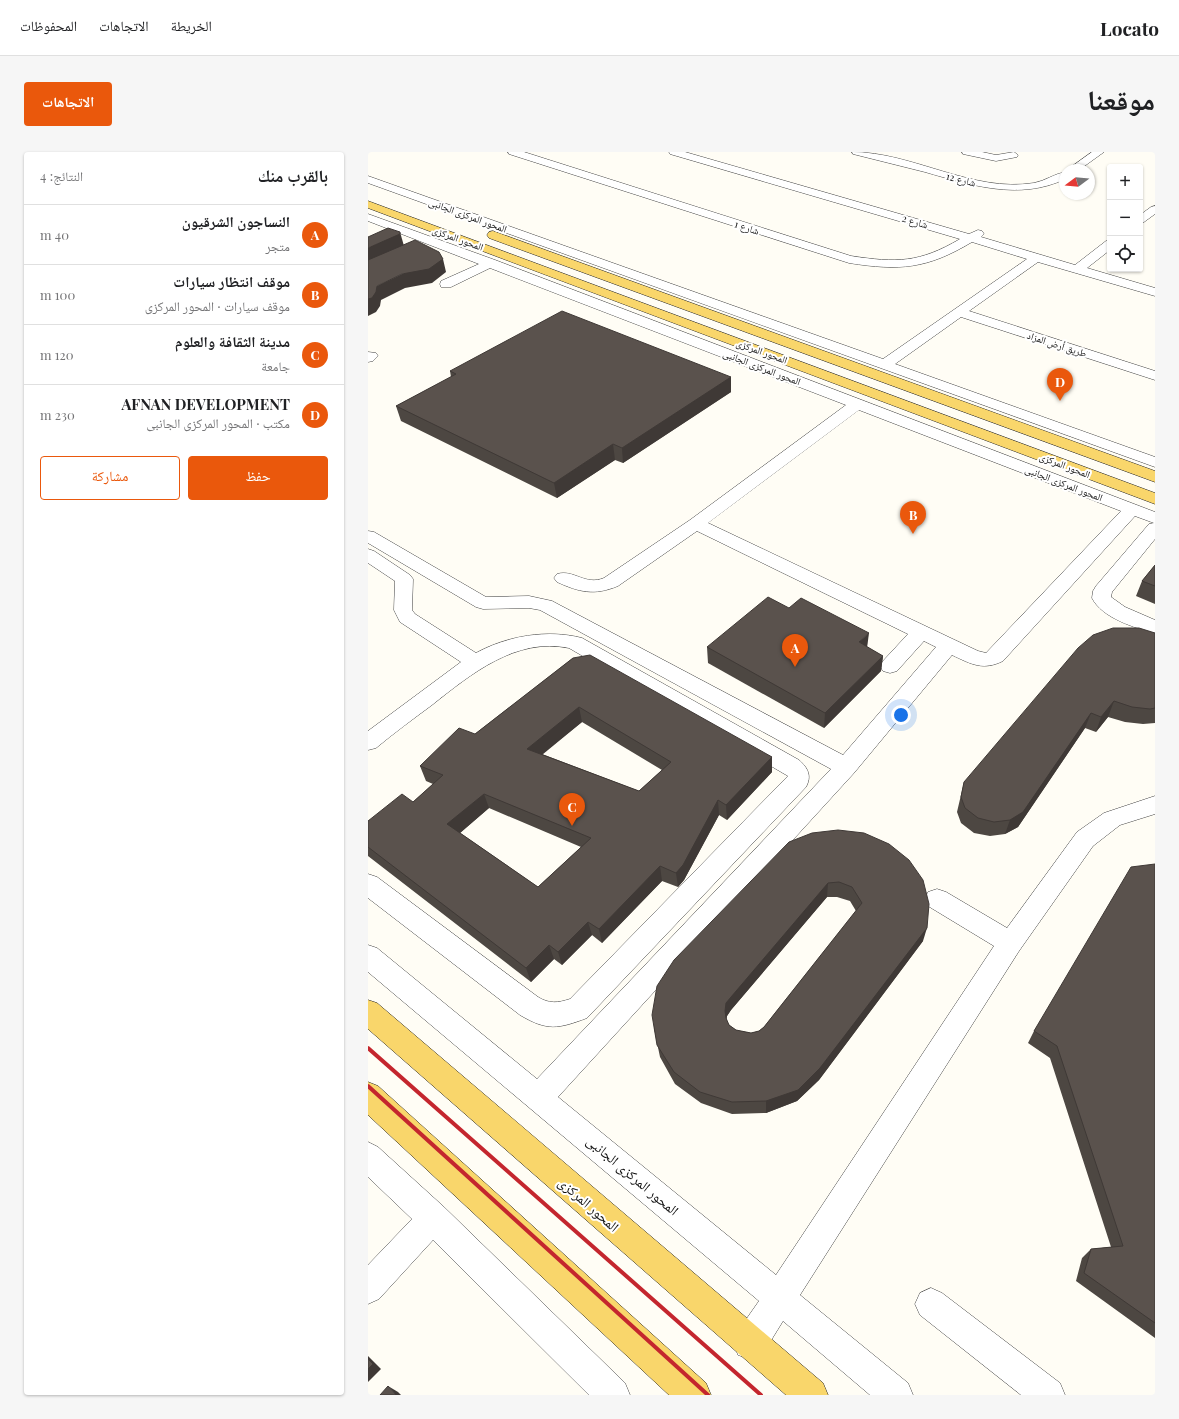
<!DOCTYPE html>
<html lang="ar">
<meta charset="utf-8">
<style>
:root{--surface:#fff;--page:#f6f6f6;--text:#202124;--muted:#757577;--line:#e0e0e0;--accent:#ea580c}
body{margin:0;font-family:"Playfair Display","Noto Naskh Arabic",serif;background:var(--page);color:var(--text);direction:rtl}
.controls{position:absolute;right:12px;top:12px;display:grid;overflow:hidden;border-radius:4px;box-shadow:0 1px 3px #0004}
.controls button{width:36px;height:36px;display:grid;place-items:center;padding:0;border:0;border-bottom:1px solid var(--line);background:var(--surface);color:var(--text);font:20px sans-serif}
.compass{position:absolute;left:691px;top:12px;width:36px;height:36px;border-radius:50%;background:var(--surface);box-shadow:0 1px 3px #0004;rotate:254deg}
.you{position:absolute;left:533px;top:563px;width:14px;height:14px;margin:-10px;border:3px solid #fff;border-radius:50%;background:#1a73e8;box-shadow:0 0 0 6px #1a73e833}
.badge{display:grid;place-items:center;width:26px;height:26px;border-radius:50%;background:var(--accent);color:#fff;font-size:13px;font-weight:700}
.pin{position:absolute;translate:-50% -33px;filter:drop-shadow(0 1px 2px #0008)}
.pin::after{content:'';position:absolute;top:21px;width:14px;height:12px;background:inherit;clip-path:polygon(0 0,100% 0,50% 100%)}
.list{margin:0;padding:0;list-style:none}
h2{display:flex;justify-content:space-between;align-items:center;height:52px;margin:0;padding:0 16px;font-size:17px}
h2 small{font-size:13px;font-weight:400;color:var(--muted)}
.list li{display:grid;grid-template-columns:26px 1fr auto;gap:12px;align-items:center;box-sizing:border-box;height:60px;padding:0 16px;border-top:1px solid var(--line)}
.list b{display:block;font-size:15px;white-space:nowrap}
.list p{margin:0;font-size:13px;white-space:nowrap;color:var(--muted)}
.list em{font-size:13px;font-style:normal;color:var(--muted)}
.actions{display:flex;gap:8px;padding:12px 16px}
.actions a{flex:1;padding:9px 0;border:1px solid var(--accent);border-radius:4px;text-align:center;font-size:14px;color:var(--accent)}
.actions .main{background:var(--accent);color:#fff}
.icon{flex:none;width:22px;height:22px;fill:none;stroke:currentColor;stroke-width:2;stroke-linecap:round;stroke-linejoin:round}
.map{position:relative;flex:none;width:787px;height:1243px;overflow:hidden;direction:ltr;border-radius:4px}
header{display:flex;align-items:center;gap:24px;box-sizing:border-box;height:56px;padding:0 20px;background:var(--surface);border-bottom:1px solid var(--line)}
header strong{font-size:19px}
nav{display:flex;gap:22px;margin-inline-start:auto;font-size:14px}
.intro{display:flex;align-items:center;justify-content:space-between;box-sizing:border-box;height:96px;padding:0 24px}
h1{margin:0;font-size:28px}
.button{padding:10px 18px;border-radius:4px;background:var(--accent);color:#fff;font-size:14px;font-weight:700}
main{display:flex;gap:24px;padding:0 24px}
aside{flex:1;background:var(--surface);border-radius:4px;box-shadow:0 1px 3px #0004}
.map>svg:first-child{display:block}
</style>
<header>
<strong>Locato</strong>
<nav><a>الخريطة</a><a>الاتجاهات</a><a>المحفوظات</a></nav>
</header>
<div class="intro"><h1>موقعنا</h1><a class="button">الاتجاهات</a></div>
<main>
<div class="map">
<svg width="787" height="1243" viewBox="0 0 787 1243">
<rect width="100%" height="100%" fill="#fffdf5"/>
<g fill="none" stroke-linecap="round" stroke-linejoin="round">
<g stroke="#444" stroke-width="1">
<g id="minor">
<path d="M140,0H156L483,104C529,111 551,111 592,87L302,2L301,0H317L601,82L610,78L614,79L616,82L613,85L707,113L738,89L742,88V98L719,116L787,136V144L670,110L601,159L787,219V228L593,165L527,212L787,305V315L0,31V24L515,207L659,107L604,90C559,117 532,119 481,111L141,2Z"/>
<path d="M484,0C545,0 604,41 666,31C677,29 686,22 697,20V27C652,49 602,33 557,20C533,14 509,8 485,2Z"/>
<path d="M594,0H614L628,3L646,0L650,3L649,5L628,9L595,2Z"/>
<path d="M724,0H736L711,18H699Z"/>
<path d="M787,54V62L776,70L772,72V63L783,55Z"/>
<path d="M0,62L127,108L787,360V387L744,440L743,445L757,455L787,468V481C767,476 734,466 724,446L725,439L728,434L781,372L786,371L767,364L635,509C615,519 603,512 584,503L486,621L190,945L408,1123L626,794L560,754L557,747L560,740L569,737L578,740L639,776L709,680L736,661L787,644V662L752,673L725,694L651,799L432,1143L540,1231L545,1243H502L415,1169L394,1203L382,1207L370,1203L366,1191L370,1179L391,1149L0,820V793L9,796L169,927L463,617L172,458L161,456L115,457L108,455L0,391V379L6,380L118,445L161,444L184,449L475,603L568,495L556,489L529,519L522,521L515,519L512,514L515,509L540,482L329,379L250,434C226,444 211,440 189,430L186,426L189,422C206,417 217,434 236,426L322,368L478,253L122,116L83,135H73L72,132L73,129L111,112L0,69ZM491,258L753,359L618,501L610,499L340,371Z"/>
<path d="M0,200L8,201L10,204L5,209L0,210Z"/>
<path d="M0,397L6,399L42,423L45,427L44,458L47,462L108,501C139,484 179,477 214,486L431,608C440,616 444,624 438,635L219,866C190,877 179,879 152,863L0,746V722L9,725L170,845C181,852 190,851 202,847L420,624L201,496C148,485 103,522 64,553C45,567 26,581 8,596L0,598V579L93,510L32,470L26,458L27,429L0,411Z"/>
<path d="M0,990L10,995L76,1055L257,1231L262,1243H221L65,1088L11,1147L0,1152V1113L44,1067L0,1025Z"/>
<path d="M563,1136L574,1141L692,1231L697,1243H653L552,1163L547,1152L552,1141Z"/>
</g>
</g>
<g stroke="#222" stroke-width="1">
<g id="major">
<path d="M0,49L787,341V352L0,56Z"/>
<path d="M125,79L787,319V330L121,86L119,83L121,80Z"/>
<path d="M0,848L9,851L455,1231L460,1243H418L0,877Z"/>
<path d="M0,930L10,934L338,1231L343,1243H301L0,963Z"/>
</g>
</g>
<use href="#minor" fill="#fff" fill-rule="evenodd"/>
<use href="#major" fill="#f9d66b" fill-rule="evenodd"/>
<g stroke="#c4262e" stroke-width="4">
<path d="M0,896L393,1243"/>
<path d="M0,934L340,1243"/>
</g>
</g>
<g fill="#4d4742" fill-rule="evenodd">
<path d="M82,219L363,225V240L255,311L247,308L189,346L33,269L28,254L83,225Z"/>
<path d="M787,413V452L768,444L774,429Z"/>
<path d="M787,481V571L775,572L757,570L740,565L728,580L717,576L650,675L637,682L622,684L606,681L593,671L589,660L596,630Z"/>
<path d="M339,495H499L515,504L513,519L456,576L340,511Z"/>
<path d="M205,506L404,605V620L359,668L351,663L316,728L310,735L294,729L234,791L224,783L194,813L186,807L163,830L0,704V669L45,650L65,632L58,629L52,614L107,582ZM214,570L294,618L271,639L174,602ZM121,656L213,695L170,735L92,681Z"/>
<path d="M444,681L555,789L451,928L429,949L398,961L364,962L333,951L307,932L292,905L286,876ZM459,745H469L482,749L488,759L396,875L391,879L383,881L368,878L361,873L358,867L359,864L363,858Z"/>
<path d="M787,712V1186L708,1129L714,1106L723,1097L743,1095L682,906L660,891L666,879Z"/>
</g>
<g fill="#3f3936">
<path d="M32,80L36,94L0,111V96Z"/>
<path d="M75,107L78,120L64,131L37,136L13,148L12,154L8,160L0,164V147L9,134L34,122Z"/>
<path d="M363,225V240L255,311L254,296Z"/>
<path d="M245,292L247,308L189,346L186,331Z"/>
<path d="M501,481L499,496L491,490Z"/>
<path d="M515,504L513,519L456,576L457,561Z"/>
<path d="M746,549L740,565L728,580L733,565Z"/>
<path d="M211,555L214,570L163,612L159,597Z"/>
<path d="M723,561L717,576L650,675L637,682L642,668Z"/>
<path d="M404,605V620L359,668L358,653Z"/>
<path d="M116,642L121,656L85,687L79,672Z"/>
<path d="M350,648L351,663L316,728L310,735L308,721Z"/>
<path d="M292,714L294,729L234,791L231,777Z"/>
<path d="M460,731L459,745L363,858L359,864L358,871L357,859L358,851L363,845Z"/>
<path d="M220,770L224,783L194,813L190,800Z"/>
<path d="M559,776L555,789L451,928L429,949L398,961V949Z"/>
<path d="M181,793L186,807L163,830L158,816Z"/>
<path d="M0,1204L13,1217L0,1230Z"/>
<path d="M20,1234L30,1240L33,1243H28Z"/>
</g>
<g fill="#5a524d" stroke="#3f3936" fill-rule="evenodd">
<path d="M20,76L32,80V82L0,96V85Z"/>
<path d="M47,88L71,100L75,107L61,117L34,122L9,134L8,140L4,146L0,147V108Z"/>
<path d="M194,159L363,225L254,296L245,292L186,331L28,254L88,222L82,219Z"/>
<path d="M787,413V434L774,429Z"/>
<path d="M400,445L421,456L433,446L501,481L491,490L515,504L457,561L339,495Z"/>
<path d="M745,476H771L787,481V556L782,557L764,555L746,549L733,565L723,561L655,660L642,668L626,670L610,666L597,656L593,645L596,630L710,496L725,483Z"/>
<path d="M222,503L404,605L358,653L350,648L315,713L308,721L292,714L231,777L220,770L190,800L181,793L158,816L0,695V669L34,642L45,650L75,623L52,614L91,576L107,582L205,506ZM211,555L303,610L271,639L159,597ZM116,642L223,686L170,735L79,672Z"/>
<path d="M470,678L496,681L521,692L541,708L555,728L561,752L559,776L452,916L430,938L398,949L364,950L332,940L306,920L289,893L284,863L289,834L306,808L421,690L444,681ZM471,730L484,735L494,751L396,875L391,879L383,881L368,878L361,873L358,866L357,859L358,851L363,845L460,731Z"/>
<path d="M787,712V1171L716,1121L723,1097L755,1094L689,894L666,879L763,715Z"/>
<path d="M0,1207L5,1212L0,1217Z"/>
<path d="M20,1234L28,1243H12Z"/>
</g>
<g text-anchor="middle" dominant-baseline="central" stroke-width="4" stroke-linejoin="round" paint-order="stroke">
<g font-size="10" fill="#111" stroke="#fff">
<text transform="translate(593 27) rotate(14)">شارع 12</text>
<text transform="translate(100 63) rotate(20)">المحور المركزى الجانبى</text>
<text transform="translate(547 69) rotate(16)">شارع 2</text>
<text transform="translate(379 75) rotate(18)">شارع 1</text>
<text transform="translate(90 86) rotate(20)">المحور المركزى</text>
<text transform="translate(689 192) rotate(18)">طريق أرض المزاد</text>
<text transform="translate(394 199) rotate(20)">المحور المركزى</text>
<text transform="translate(394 215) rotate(21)">المحور المركزى الجانبى</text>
<text transform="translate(697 313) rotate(21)">المحور المركزى</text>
<text transform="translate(696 331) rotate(21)">المحور المركزى الجانبى</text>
</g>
<g font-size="14" fill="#111" stroke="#fff">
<text transform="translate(265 1023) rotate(40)">المحور المركزى الجانبى</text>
<text transform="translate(221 1052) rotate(41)">المحور المركزى</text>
</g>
</g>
</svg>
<div class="controls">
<button>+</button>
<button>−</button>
<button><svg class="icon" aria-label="locate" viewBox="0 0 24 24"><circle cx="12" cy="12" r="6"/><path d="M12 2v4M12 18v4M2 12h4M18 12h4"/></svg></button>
</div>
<svg class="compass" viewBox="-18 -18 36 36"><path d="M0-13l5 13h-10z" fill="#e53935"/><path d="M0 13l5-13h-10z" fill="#757577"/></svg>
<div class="you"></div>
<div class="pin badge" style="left:427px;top:515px">A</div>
<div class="pin badge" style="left:545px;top:382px">B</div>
<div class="pin badge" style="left:204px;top:674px">C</div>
<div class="pin badge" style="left:692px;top:249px">D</div>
</div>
<aside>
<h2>بالقرب منك<small>النتائج: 4</small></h2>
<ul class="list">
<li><span class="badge">A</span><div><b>النساجون الشرقيون</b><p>متجر</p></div><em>40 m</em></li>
<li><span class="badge">B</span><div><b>موقف انتظار سيارات</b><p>موقف سيارات · المحور المركزى</p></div><em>100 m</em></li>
<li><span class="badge">C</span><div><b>مدينة الثقافة والعلوم</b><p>جامعة</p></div><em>120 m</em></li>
<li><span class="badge">D</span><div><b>AFNAN DEVELOPMENT</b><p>مكتب · المحور المركزى الجانبى</p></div><em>230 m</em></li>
</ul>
<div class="actions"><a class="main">حفظ</a><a>مشاركة</a></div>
</aside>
</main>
